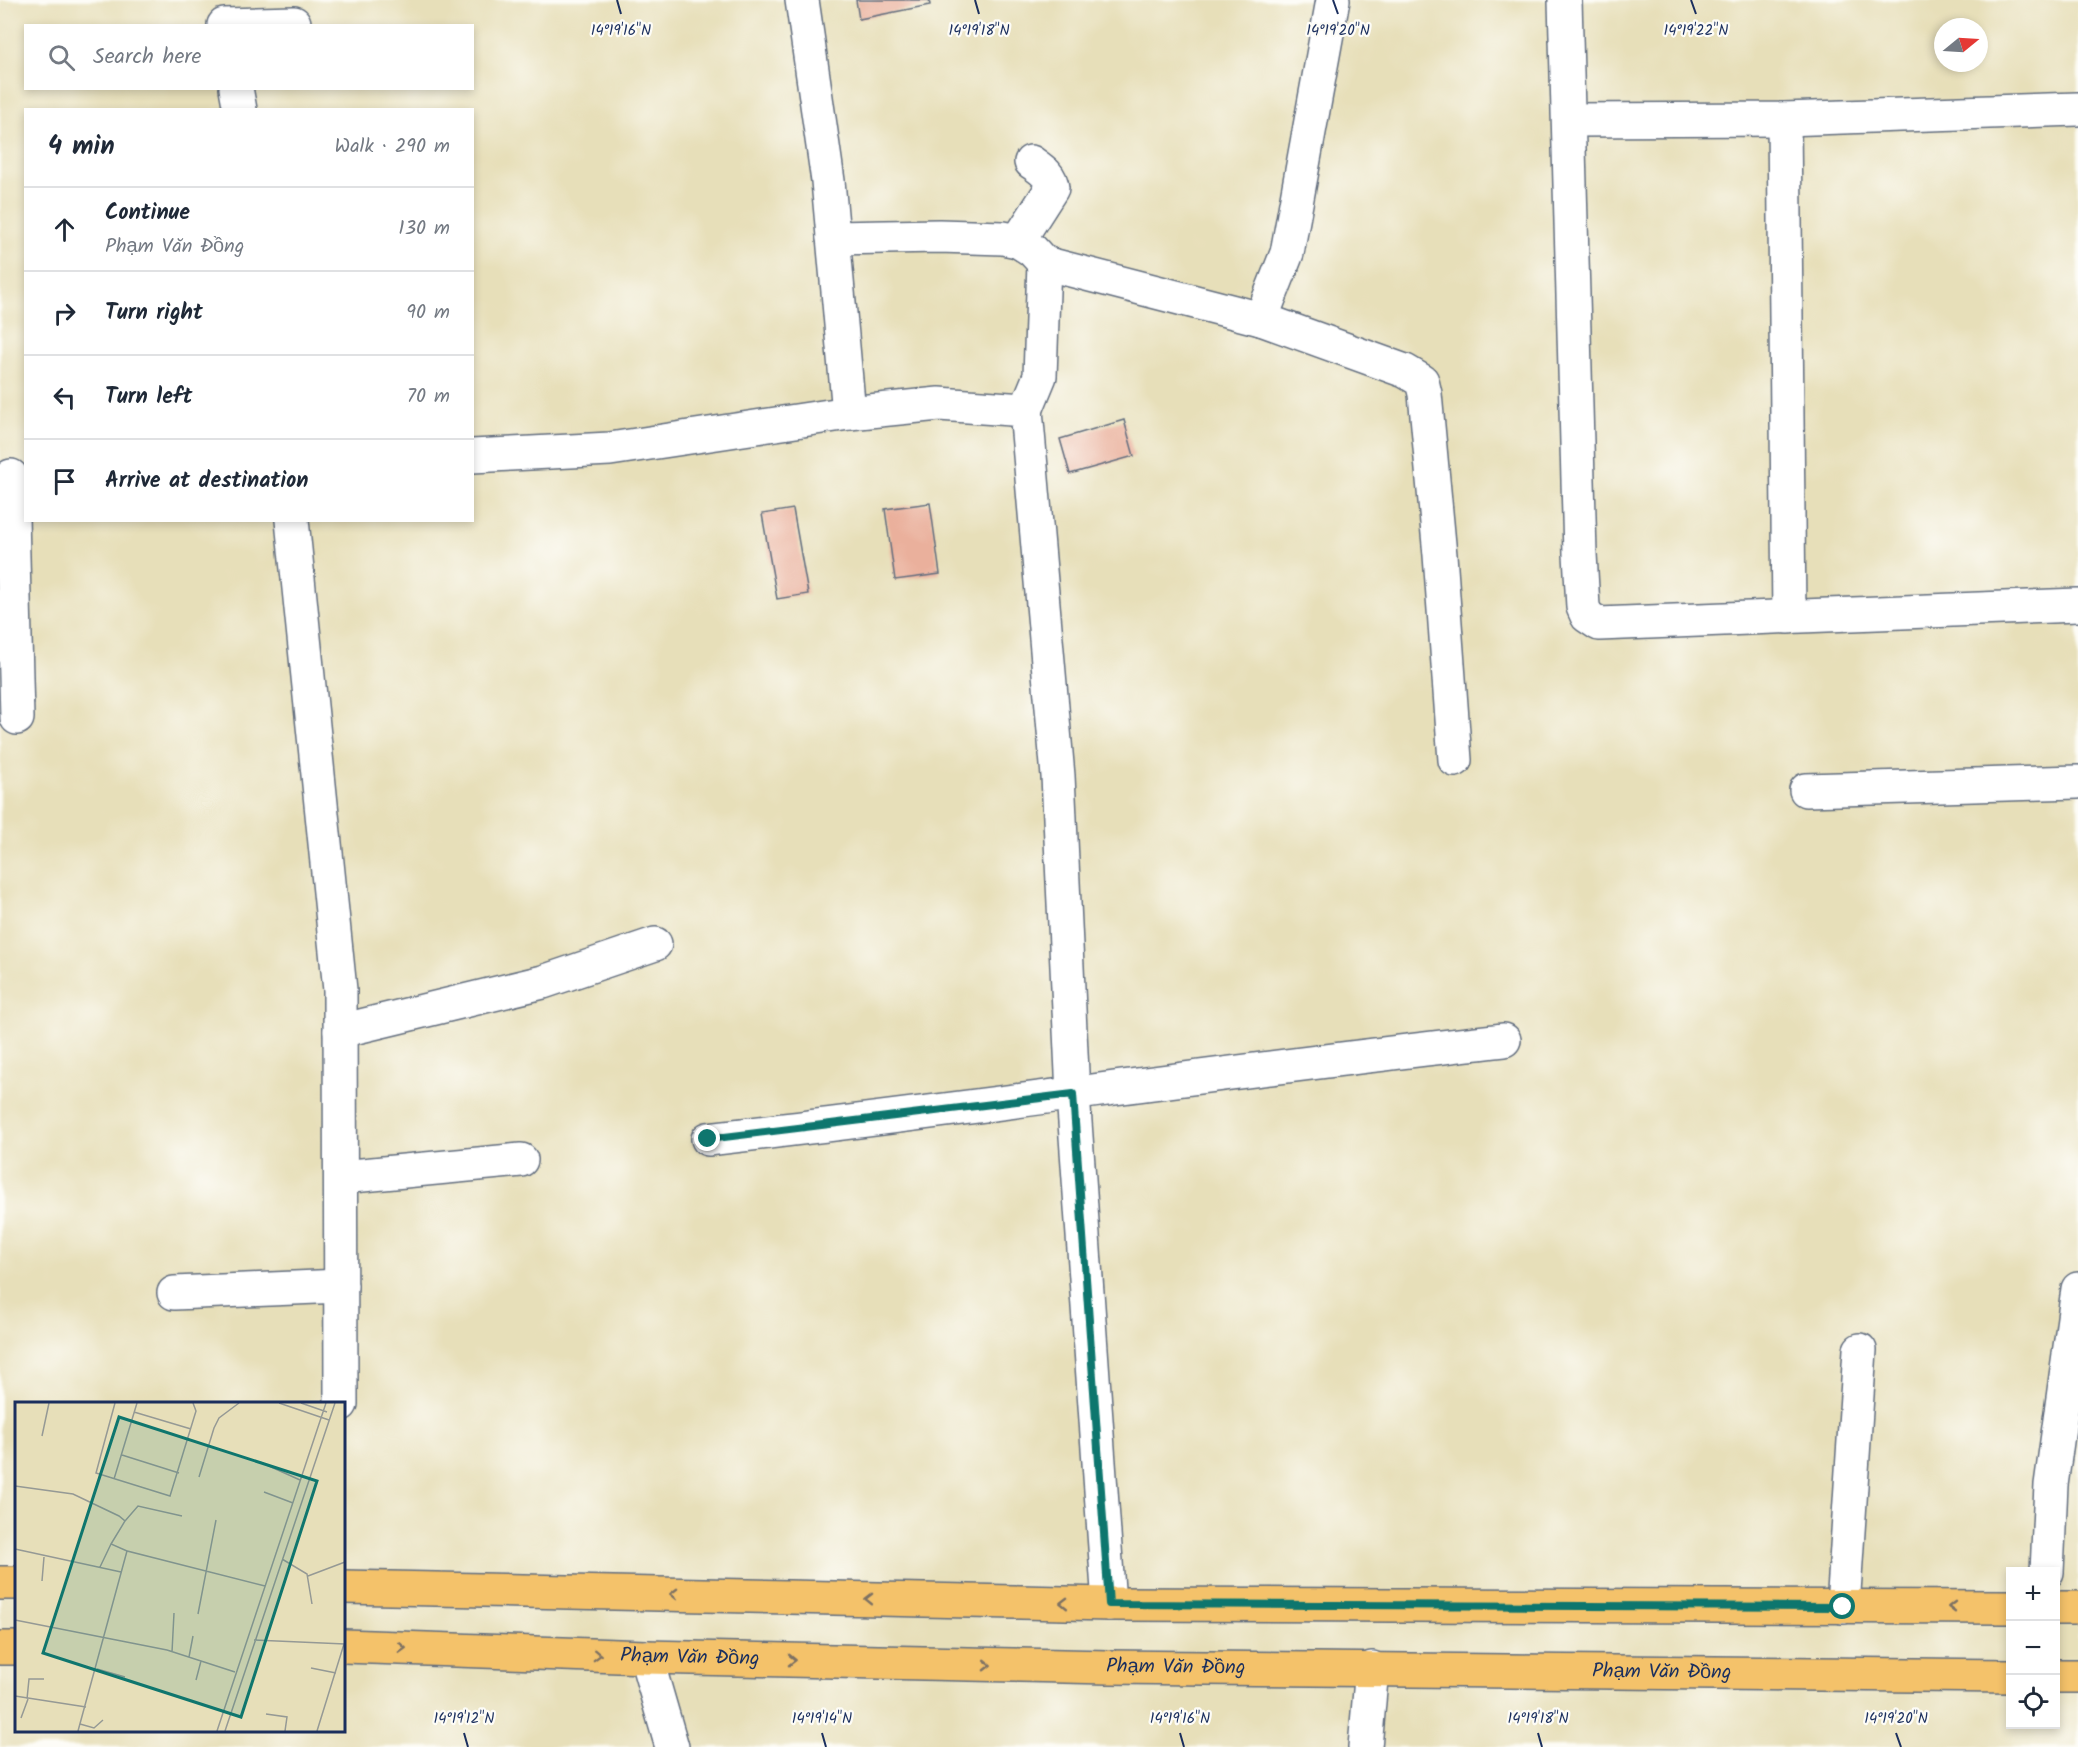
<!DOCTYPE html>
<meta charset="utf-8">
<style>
:root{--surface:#fff;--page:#f6f6f7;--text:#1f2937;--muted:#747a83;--line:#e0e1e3}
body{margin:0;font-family:Kalam,sans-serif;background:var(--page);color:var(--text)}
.controls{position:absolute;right:18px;bottom:18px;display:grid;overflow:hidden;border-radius:0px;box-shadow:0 3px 9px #0003}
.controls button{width:54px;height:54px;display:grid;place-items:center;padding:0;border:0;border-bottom:2px solid var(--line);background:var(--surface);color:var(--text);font:30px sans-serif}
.compass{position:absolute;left:1934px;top:18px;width:54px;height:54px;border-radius:50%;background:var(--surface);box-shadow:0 3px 9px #0003;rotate:72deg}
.stop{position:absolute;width:18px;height:18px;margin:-14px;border:4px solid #0f766e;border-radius:50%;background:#fff}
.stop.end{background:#0f766e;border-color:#fff;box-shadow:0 2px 6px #0008}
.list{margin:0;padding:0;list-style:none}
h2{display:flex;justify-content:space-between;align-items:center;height:78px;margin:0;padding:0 24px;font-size:26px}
h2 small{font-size:20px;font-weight:400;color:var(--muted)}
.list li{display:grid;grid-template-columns:39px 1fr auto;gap:18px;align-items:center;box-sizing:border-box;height:84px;padding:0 24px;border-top:2px solid var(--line)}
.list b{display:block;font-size:22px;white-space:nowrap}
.list p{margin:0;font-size:20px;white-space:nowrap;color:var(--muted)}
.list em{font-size:20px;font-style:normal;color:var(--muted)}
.icon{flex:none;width:33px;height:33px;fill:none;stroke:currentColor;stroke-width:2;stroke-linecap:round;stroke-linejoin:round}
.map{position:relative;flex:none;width:2078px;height:1747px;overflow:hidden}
.search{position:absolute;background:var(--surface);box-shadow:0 3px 9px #0003;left:24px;top:24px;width:450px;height:66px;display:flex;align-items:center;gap:15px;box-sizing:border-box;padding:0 21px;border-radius:0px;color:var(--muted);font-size:22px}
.panel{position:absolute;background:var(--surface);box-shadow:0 3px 9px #0003;left:24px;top:108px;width:450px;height:414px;border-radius:0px}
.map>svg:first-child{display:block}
</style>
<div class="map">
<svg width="2078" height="1747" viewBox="0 0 2078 1747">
<rect width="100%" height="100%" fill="#fdfcf7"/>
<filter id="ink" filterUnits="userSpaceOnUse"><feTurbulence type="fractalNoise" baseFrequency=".0167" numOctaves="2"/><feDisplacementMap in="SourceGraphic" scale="12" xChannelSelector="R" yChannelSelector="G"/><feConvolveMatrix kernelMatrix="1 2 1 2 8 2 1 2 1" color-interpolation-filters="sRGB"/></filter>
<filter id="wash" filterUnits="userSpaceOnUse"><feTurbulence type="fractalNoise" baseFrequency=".008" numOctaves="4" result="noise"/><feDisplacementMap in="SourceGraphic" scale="24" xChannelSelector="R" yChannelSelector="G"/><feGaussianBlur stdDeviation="1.35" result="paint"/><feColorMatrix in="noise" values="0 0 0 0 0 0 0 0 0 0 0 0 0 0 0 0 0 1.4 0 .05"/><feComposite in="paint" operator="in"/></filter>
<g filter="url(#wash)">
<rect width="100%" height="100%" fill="#e7dfb9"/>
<g id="blocks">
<g fill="#eab09c">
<path d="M856,0H929L930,5L859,19Z"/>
<path d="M1124,420L1134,456L1070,474L1060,439Z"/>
<path d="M930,503L940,574L895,580L885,509Z"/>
<path d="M793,509L808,594L777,599L762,514Z"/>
</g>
</g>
</g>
<g filter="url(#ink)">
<use href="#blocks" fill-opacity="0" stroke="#626d7e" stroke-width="1.5"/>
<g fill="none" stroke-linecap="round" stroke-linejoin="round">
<g stroke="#626d7e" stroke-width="36">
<g id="minor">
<path d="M802,0L828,181L849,413"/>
<path d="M1565,0L1580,554L1583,607L1587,616L1599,624L2078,605"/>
<path d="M224,25L294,23"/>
<path d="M236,88L240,110"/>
<path d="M1784,119L1789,617"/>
<path d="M1569,120L1784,119L2078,109"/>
<path d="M833,238L939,236L1003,238L1018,241L1032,250L1044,263"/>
<path d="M1018,241L1052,188C1051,175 1041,169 1031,162"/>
<path d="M1261,319L1405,371L1422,381L1425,394L1440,555L1455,760"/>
<path d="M1026,410L1040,376L1044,263L1261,319L1287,253L1333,0"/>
<path d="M472,456L610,449L849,413L939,404L1026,410L1058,776L1073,1094L1109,1604"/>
<path d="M11,476L17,718"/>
<path d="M292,520L340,990L341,1404"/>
<path d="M1806,790L2078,782"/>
<path d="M340,1031L543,982L655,944"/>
<path d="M708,1139C974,1109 1239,1069 1504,1040"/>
<path d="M341,1177L521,1160"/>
<path d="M174,1293L341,1286"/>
<path d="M2047,1572L2051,1485L2078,1289"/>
<path d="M1843,1607L1860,1350"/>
<path d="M646,1657L672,1747"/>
<path d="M1365,1747L1372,1668"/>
</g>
</g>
<g stroke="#626d7e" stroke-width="36">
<g id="major">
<path d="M0,1583H16"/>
<path d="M344,1587L1109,1604L2010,1607"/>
<path d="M2056,1608H2078"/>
<path id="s1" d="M344,1646L646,1657L1108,1667L2010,1676"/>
<path d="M0,1648H16"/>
<path d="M2056,1676H2078"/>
</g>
</g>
<use href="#minor" stroke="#fff" stroke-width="33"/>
<use href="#major" stroke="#f4c26a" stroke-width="33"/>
</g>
<defs><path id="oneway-chevron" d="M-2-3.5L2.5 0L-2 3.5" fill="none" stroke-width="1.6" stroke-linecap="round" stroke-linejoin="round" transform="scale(1.5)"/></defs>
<g stroke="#7d7163">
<use href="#oneway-chevron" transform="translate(674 1594) rotate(-179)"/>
<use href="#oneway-chevron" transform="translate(869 1599) rotate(-179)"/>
<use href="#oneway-chevron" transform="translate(1064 1603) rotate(-179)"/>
<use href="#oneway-chevron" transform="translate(1952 1607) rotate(-180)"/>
<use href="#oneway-chevron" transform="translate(402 1648) rotate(2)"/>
<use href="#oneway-chevron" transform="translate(597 1655) rotate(2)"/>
<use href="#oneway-chevron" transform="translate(792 1660) rotate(1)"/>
<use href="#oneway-chevron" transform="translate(987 1665) rotate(1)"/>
</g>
</g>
<g fill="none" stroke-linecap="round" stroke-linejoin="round" filter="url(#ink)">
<path stroke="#0f766e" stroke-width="8" d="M708,1139L1073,1094L1109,1604L1843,1607"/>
</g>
<path fill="none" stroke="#1b2f5e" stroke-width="2" d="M617,0L621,14M975,0L979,14M1333,0L1338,14M1691,0L1696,14M464,1733L468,1747M822,1733L826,1747M1180,1733L1184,1747M1538,1733L1542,1747M1896,1733L1901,1747"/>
<g text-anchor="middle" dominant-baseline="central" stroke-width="4.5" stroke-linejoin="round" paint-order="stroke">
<g font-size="20" fill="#1b2f5e" stroke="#fdfcf7">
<text stroke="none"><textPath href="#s1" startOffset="346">Phạm Văn Đồng</textPath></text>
<text stroke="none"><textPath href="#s1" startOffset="832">Phạm Văn Đồng</textPath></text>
<text stroke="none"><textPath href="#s1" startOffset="1318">Phạm Văn Đồng</textPath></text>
</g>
</g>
<g transform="translate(15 1402)">
<rect width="330" height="330" fill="#e7dfb9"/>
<path fill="none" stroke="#959995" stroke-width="1.5" d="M100,1L81,71L155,94L181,9L178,1M264,1L314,18M286,1L312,10M119,10L176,27M27,34L34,1M107,53L164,71M245,60L285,78M184,75L199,26L204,16L224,1M99,77L122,1M0,84L58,92L104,114L110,119L96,142L112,149M249,90L278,101M110,119L123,104L167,114M0,147L106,170M267,157L292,172L297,202M85,165L96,142M293,174L330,160M27,179L29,155M183,212L201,118M0,218L152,248L220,270M239,238L330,242M157,250L159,211M174,255L178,234M296,266L321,271M82,267L110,275M181,278L186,259M0,294L71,305M12,297L14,277H29M251,312L272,315L270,329M6,316L13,297M65,322L79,326L88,318M63,329L112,149L250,184M202,329L311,1M210,329L320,1M302,329L329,242"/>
<path fill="#0f766e" fill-opacity="0.15" stroke="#0f766e" stroke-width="3" d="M104,15L302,79L226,315L28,251Z"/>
<rect width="330" height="330" fill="none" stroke="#1b2f5e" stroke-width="3"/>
</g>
<g font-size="15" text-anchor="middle" fill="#1b2f5e" stroke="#fdfcf7" stroke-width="4.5" stroke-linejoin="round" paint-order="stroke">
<text x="621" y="35">14°19'16"N</text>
<text x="979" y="35">14°19'18"N</text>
<text x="1338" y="35">14°19'20"N</text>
<text x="1696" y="35">14°19'22"N</text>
<text x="464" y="1723">14°19'12"N</text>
<text x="822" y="1723">14°19'14"N</text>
<text x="1180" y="1723">14°19'16"N</text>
<text x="1538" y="1723">14°19'18"N</text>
<text x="1896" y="1723">14°19'20"N</text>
</g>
</svg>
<div class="controls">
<button>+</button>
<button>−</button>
<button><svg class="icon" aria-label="locate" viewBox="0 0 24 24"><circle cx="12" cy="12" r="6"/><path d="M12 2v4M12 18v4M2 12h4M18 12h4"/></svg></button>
</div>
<svg class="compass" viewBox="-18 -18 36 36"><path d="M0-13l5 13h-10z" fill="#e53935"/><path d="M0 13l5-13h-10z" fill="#747a83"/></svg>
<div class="stop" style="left:1843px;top:1607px"></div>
<div class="stop end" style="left:708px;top:1139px"></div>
<div class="search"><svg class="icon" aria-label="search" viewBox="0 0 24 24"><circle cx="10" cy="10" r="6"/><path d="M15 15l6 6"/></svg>Search here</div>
<section class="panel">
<h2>4 min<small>Walk · 290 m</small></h2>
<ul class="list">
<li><svg class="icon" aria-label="ahead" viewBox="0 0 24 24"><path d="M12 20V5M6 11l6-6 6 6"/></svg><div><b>Continue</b><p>Phạm Văn Đồng</p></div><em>130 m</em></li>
<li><svg class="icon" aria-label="right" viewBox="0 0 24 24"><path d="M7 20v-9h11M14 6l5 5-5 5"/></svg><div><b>Turn right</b></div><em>90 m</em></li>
<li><svg class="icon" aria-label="left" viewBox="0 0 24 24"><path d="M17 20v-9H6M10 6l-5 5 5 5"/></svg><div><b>Turn left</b></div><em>70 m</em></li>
<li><svg class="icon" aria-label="arrive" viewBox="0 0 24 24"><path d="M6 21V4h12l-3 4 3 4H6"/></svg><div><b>Arrive at destination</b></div></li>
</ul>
</section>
</div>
